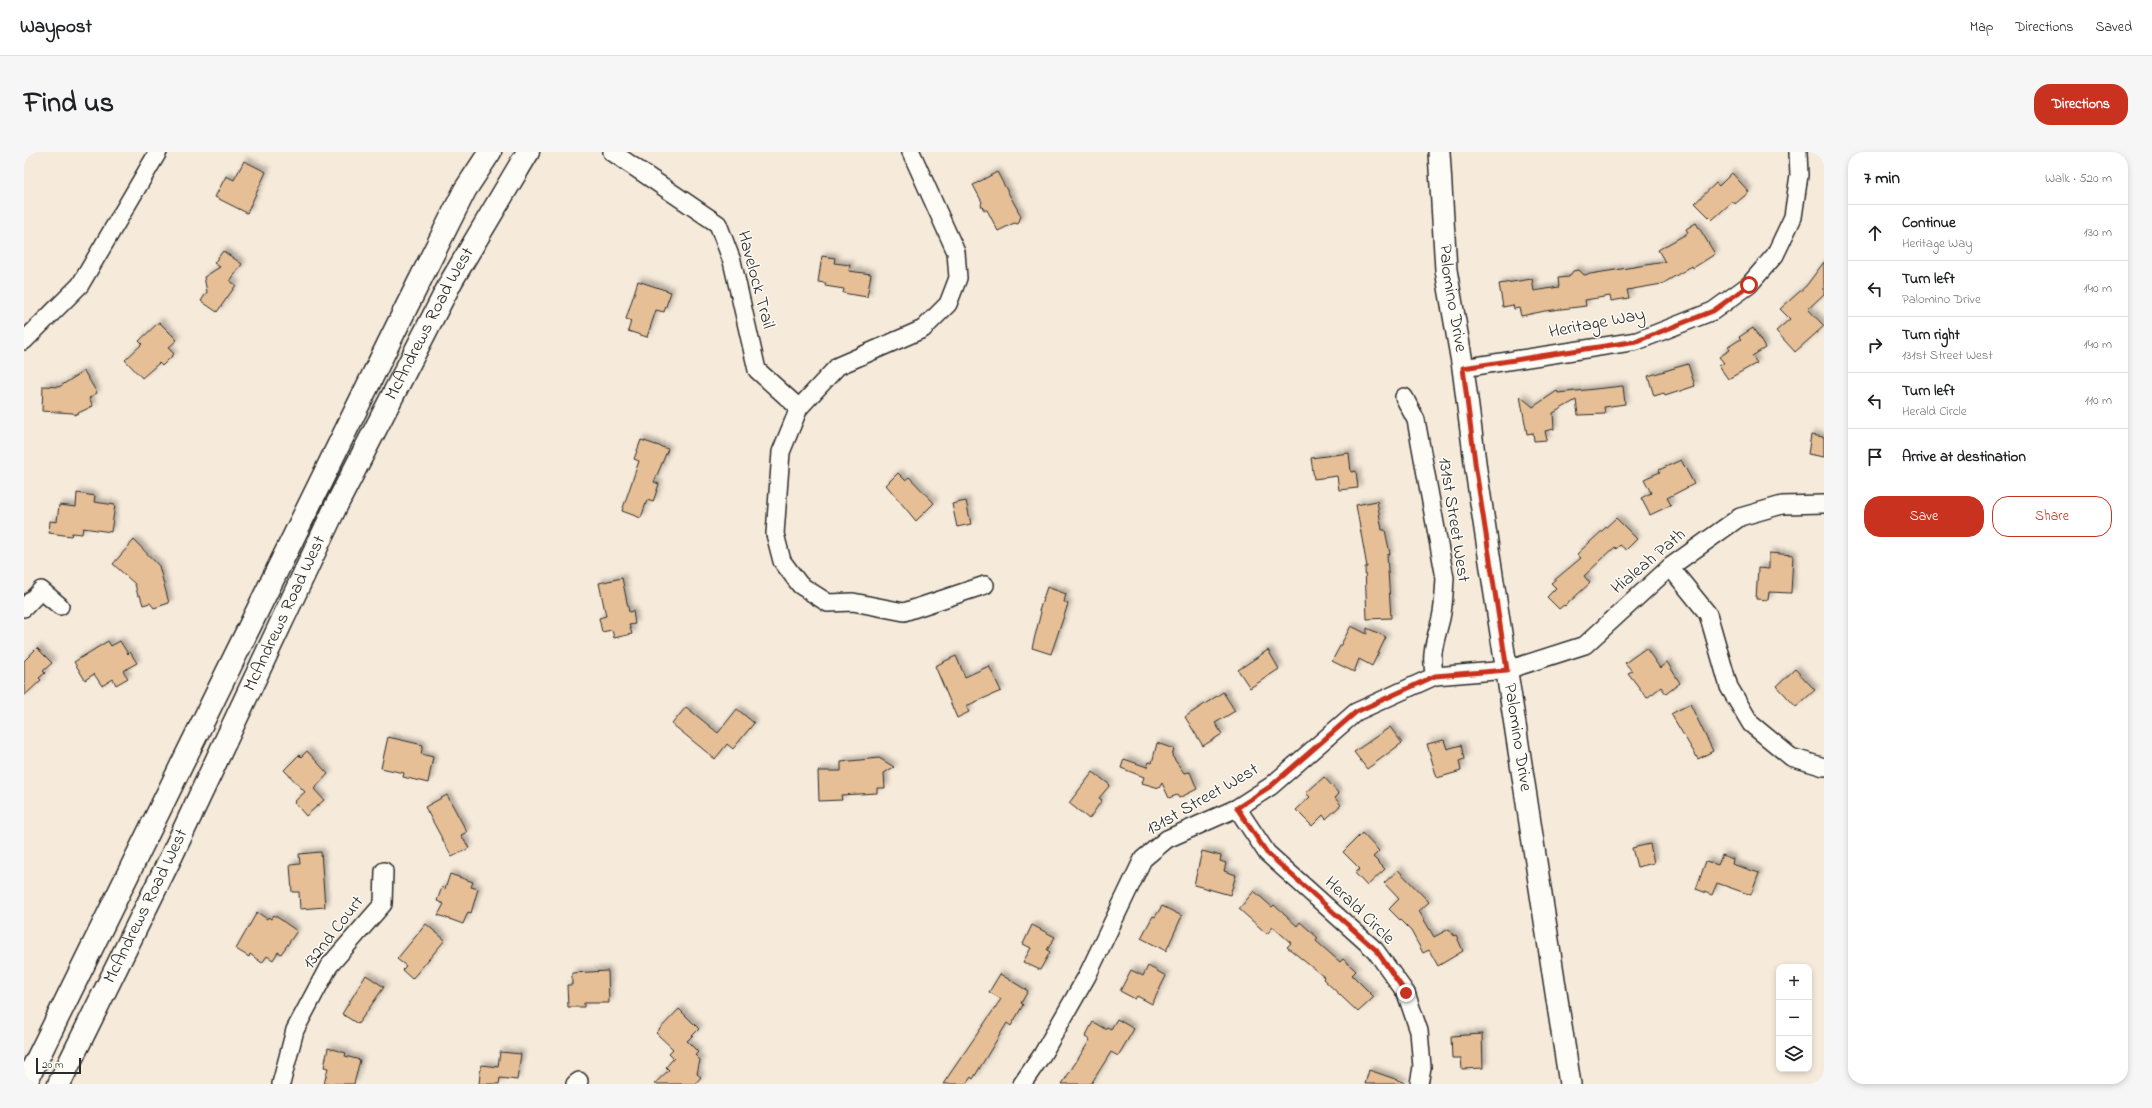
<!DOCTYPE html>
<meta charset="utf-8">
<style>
:root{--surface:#fff;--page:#f6f6f6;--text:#202124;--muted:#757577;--line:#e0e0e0;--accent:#c8321e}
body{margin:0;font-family:"Indie Flower",sans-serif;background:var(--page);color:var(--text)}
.controls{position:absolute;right:12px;bottom:12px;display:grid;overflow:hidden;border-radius:8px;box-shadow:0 2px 6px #0003}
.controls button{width:36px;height:36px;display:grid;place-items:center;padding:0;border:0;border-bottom:1px solid var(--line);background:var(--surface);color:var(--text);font:20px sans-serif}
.scale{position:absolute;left:12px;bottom:10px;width:45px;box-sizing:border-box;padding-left:4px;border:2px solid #2b2b2b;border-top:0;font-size:11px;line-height:14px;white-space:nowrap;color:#2b2b2b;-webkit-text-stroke:3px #fdfcf7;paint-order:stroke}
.stop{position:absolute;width:12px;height:12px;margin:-9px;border:3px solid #c8321e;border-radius:50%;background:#fff}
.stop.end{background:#c8321e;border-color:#fff;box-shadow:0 1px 4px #0008}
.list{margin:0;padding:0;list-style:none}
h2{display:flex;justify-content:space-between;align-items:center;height:52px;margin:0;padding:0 16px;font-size:17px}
h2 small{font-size:13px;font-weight:400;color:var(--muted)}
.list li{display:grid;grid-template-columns:26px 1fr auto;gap:12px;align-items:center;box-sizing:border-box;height:56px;padding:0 16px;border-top:1px solid var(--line)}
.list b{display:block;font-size:15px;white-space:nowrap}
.list p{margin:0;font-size:13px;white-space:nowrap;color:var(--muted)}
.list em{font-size:13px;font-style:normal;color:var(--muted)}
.actions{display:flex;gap:8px;padding:12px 16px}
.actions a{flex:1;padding:9px 0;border:1px solid var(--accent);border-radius:16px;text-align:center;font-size:14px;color:var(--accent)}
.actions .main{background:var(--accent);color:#fff}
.icon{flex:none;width:22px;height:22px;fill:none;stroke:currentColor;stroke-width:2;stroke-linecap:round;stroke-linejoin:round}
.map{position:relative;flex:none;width:1800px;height:932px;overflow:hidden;border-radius:16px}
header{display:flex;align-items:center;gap:24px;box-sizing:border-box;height:56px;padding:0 20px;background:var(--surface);border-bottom:1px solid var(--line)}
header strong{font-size:19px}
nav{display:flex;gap:22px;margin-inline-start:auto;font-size:14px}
.intro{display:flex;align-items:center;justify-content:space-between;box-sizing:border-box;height:96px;padding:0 24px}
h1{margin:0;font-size:28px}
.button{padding:10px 18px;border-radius:16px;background:var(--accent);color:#fff;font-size:14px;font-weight:700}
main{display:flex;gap:24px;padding:0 24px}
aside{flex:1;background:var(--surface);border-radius:16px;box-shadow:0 2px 6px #0003}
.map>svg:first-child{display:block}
</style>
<header>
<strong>Waypost</strong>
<nav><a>Map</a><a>Directions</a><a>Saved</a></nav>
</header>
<div class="intro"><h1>Find us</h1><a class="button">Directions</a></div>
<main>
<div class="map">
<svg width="1800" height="932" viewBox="0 0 1800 932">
<defs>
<filter id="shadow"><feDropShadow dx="3.5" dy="-3.5" stdDeviation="2" flood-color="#0004"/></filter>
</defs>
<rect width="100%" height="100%" fill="#f6eada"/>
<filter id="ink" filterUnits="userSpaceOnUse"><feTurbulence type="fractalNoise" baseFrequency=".025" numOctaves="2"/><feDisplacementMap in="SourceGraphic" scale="8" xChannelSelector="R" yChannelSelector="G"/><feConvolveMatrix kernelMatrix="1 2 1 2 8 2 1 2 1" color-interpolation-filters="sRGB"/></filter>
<g filter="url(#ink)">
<g fill="#e6bf96" stroke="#2b2b2b" filter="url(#shadow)">
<path d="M220,9L242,20L223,61L191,45L202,24L210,28Z"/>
<path d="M973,20L997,64L994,72L990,71L974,79L963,58H960L957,53L958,50L949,33Z"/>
<path d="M1708,21L1725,40L1711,52L1709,49L1688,68L1671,51L1692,31L1695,34Z"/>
<path d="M1672,71L1691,102L1669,116L1668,114L1638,132L1603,138L1605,146L1587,149L1586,144L1561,148L1562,154L1521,159L1497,164L1495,156L1490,157L1489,153L1479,155L1475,132L1508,127L1510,139L1535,135L1534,126L1545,125L1549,119L1555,118L1560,123L1641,110L1634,98L1664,81L1662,77Z"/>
<path d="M199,99L218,112L206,129L212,133L193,160L177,149L183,140L180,125L196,115L190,111Z"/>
<path d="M798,104L811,106L810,111L826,113L825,119L847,122L843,145L819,141L820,137L801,134L802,131L794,130Z"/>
<path d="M1800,110V142L1784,157L1800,174L1771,200L1752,179L1766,167L1756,157L1782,134Z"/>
<path d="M614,129L647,140L640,160L632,158L623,185L604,179L607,169L602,167Z"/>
<path d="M135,170L153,188L144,196L150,202L138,214L135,211L118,226L101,208L118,192L115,189Z"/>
<path d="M1729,176L1741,196L1728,204L1733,211L1704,227L1695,214L1700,211L1695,205L1706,198L1704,195L1717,187L1715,185Z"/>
<path d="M1664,212L1671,234L1641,244L1640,241L1630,244L1624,224Z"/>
<path d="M60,219L73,241L65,246L69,254L50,263L49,261L18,259L19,234L35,235Z"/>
<path d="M1599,234L1601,252L1580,255L1581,262L1554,263L1552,248L1529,261L1530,277L1521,279L1523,288L1510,289L1509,281L1503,282L1496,244L1509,255L1533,239L1534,241Z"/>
<path d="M1787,283L1800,285V305L1784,302Z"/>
<path d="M617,288L644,297L630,330L635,332L629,350L623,348L617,366L598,359L615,309L610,307Z"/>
<path d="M1325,301L1327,320L1332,319L1334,336L1315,338L1313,324L1290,327L1287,306Z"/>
<path d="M1657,308L1670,332L1643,346L1647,353L1626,363L1617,346L1627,341L1620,327L1636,320L1635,318Z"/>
<path d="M874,321L881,328L885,325L910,351L892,369L862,333Z"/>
<path d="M53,341L71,344L70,350L91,353L87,380L59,376L58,382L48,381L47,384L25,381L26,369L33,370L35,353L52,355Z"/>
<path d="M942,349L947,372L933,375L928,352Z"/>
<path d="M1353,349L1358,378H1361L1366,402L1363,403L1367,466L1343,467L1341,415H1343L1332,353Z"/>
<path d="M1592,366L1613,387L1602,398L1596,393L1592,397L1591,395L1560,424L1566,431L1541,454L1540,453L1535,457L1523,445L1532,436L1527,431L1557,406L1553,402Z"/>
<path d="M110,388L135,414L145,451L130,456L126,451L119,453L116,443L114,444L111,432L89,412Z"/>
<path d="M1745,401L1769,403L1767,441L1745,440L1744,448L1732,447L1734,416L1745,417Z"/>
<path d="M598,426L605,460L609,459L611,472L605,473L608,482L590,486L588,478L578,480L575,466L582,464L575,431Z"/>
<path d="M1023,435L1042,442L1040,450L1044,452L1027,502L1008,496L1017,460L1015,459Z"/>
<path d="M1327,474L1343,482V476L1362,485L1348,514L1335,507L1330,520L1308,509Z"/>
<path d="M84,489L87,494L96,489L104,502L106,500L113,511L99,519L104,526L92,533L89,527L78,534L70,522L61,528L50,510Z"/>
<path d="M13,496L28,511L19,519L21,521L15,526L17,528L0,544V509Z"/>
<path d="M1622,496L1636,516L1643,510L1656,531L1642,542L1637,535L1623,546L1604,521L1608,519L1601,511Z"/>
<path d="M1244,498L1255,517L1226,536L1214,518Z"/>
<path d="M932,504L941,525L965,514L977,539L942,554L945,560L933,566L911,514Z"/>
<path d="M1771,517L1791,538L1772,555L1753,534Z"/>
<path d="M1199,540L1211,559L1191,571L1198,582L1179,594L1161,565Z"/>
<path d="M1666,552L1689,599L1674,607L1647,562Z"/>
<path d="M662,555L694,581L713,557L730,571L709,597L703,592L691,607L648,572Z"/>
<path d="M1366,575L1378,591L1343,617L1330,600Z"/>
<path d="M364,585L399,593L397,602L409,605L404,631L379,625L380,621L357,616Z"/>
<path d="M1420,588L1423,597L1437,593L1440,607L1435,609L1437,619L1413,626L1403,592Z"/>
<path d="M1133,591L1150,597L1148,604L1160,621L1166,620L1173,637L1155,646L1153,643L1145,646L1138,631L1135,636L1118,631L1120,625L1097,616L1100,607L1123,615L1125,610L1128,611Z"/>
<path d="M283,599L304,622L290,637L300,648L282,664L270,650L281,640L260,618L275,603L277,605Z"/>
<path d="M855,606L870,615L860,621L861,636H853V641L817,643L818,648L795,649L794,619H817V610Z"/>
<path d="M1069,620L1086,633L1075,646L1078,648L1065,667L1045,651Z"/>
<path d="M1300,625L1315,642L1311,646L1317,653L1302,667L1299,663L1288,674L1272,658L1286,645L1282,641Z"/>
<path d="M423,643L443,680L437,683L445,696L428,705L401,655Z"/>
<path d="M1338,681L1355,699L1349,705L1361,717L1343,734L1331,721L1336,717L1319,700Z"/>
<path d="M1626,692L1630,711L1613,715L1608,696Z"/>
<path d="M1178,699L1197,704L1196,709L1202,711L1200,719L1212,723L1206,743L1170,733Z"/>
<path d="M297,700L301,755L276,757L275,740H268L266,713L276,712L275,702Z"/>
<path d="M1698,703L1709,707L1708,712L1735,721L1727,743L1693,731L1688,743L1672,737L1682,709L1694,713Z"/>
<path d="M1374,718L1405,750L1395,759L1410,785L1425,777L1430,784L1432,783L1439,799L1414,814L1405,798L1399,801L1387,779L1365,757L1375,747L1360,731Z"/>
<path d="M426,722L449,730L447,735L454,737L447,761L444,760L439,772L414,763L420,752L413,749L418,735L421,737Z"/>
<path d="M1230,739L1248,755L1250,753L1273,774L1276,770L1294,786L1292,789L1316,810L1319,807L1332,819L1328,823L1350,845L1334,860L1299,827L1300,825L1263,795L1267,791L1249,775L1243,782L1215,757Z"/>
<path d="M1138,754L1158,764L1142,799L1117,786L1129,764L1131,765Z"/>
<path d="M233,760L243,767L244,765L247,767L250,763L273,779L257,802L254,800L249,808L243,804L238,811L226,802L225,805L212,797Z"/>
<path d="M402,772L421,788L388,827L378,818L382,814L373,807Z"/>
<path d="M1008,773L1031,785L1023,798L1026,800L1016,818L999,810L1007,796L999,792Z"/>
<path d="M1124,814L1142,824L1128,852L1113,844L1111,847L1096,839L1107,818L1119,824Z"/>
<path d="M584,819L585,851H560V855H544L543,833H548V821Z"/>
<path d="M976,822L1004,839L997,851L999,853L987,874L983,871L949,927L947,925L942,932H919L977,847L965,840Z"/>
<path d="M342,823L360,835L334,872L318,862Z"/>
<path d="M655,857L675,877L663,889L674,900L671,903L676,908L673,922L677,925L671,932H630L645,918L642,915L650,906L645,901L649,897L632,881Z"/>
<path d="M1093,867L1110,877L1094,904L1087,900L1067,932H1038L1066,888L1061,885L1069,870L1081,877L1083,875L1087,877Z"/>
<path d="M1458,882L1459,916L1438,917L1437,906H1428L1427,884Z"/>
<path d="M304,896L322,901L321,904L336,908L330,932H300L304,916L300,915Z"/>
<path d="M476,900L497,902L493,928L476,926L475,932H455L457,913L474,915Z"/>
<path d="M1345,918L1380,930L1379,932H1341Z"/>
</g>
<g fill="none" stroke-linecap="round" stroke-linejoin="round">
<g stroke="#2b2b2b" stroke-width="20">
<g id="minor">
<path d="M588,0L694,72L708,109L733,218L775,256"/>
<path d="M887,0L932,100L934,126L924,152L899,177L814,214L775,256L757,300L751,382L758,409L776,433L804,451L829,450L880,460L961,433"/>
<path d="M0,189L56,133L134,0"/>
<path d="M1439,216L1613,189L1689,159L1725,133L1751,103L1769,65L1775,23L1774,0"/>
<path d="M1380,245L1392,268L1421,426C1420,440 1420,453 1417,466C1412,487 1405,503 1411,524"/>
<path d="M1646,415L1684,462L1705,535L1727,572L1767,605L1800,615"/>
<path d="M0,456L17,438L36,454"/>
<path d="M1213,656L1243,701L1351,798L1382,841L1395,879L1398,915L1395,932"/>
<path d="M257,932L271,878L305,814L359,752L360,719"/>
<path d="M551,932L555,929"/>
<path d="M998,932L1018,903L1063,824L1119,707L1143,687L1213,656L1247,634L1332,560L1411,524L1483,518L1561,493L1646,415L1716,365L1758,353L1800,352"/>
</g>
</g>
<g stroke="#2b2b2b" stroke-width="24">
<g id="tertiary">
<path id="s1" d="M1415,0L1422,118L1439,216L1452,318L1546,932"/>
</g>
</g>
<g stroke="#2b2b2b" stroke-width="25">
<g id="secondary">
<path d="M1,932L377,166L441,38L466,0"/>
<path id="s2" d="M35,932L148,703L312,354L428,128L504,0"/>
</g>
</g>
<use href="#minor" stroke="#fdfcf7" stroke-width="17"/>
<use href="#tertiary" stroke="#fdfcf7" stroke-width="21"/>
<use href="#secondary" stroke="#fdfcf7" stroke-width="22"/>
</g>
</g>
<g fill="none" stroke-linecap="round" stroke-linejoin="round" filter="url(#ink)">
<path stroke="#c8321e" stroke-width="5" d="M1382,841L1352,798L1243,701L1213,656L1247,634L1332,560L1411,524L1483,518L1452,318L1439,216L1613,189L1689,159L1725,133"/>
</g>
<g text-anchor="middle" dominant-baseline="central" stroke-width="3" stroke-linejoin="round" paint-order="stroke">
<g font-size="18" fill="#2b2b2b" stroke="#fdfcf7">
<text transform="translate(731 128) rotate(75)">Havelock Trail</text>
<text stroke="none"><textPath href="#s1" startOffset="147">Palomino Drive</textPath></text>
<text stroke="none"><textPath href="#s2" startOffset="846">McAndrews Road West</textPath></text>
<text transform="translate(1573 172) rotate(-11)">Heritage Way</text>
<text transform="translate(1429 368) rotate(81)">131st Street West</text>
<text transform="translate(1625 410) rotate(-40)">Hialeah Path</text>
<text stroke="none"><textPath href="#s2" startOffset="522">McAndrews Road West</textPath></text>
<text stroke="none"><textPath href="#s1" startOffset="591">Palomino Drive</textPath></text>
<text transform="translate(1179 648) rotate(-30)">131st Street West</text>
<text stroke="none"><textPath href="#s2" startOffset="198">McAndrews Road West</textPath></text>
<text transform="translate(1335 759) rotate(44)">Herald Circle</text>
<text transform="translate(310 781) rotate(-52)">132nd Court</text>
</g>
</g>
</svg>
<div class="controls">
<button>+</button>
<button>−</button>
<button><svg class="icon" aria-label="layers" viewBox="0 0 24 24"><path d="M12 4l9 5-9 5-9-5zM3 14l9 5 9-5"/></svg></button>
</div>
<div class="scale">20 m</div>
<div class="stop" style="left:1725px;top:133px"></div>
<div class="stop end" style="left:1382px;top:841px"></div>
</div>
<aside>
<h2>7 min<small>Walk · 520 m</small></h2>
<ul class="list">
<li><svg class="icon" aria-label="ahead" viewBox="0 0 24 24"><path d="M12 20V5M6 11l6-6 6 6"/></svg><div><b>Continue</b><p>Heritage Way</p></div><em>130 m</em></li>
<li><svg class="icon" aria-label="left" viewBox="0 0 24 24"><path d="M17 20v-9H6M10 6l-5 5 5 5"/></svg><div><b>Turn left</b><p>Palomino Drive</p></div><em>140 m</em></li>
<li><svg class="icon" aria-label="right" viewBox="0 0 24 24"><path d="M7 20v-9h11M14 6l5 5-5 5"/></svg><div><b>Turn right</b><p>131st Street West</p></div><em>140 m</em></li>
<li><svg class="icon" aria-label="left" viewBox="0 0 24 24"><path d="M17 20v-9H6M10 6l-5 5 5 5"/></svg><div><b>Turn left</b><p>Herald Circle</p></div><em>110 m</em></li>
<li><svg class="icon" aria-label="arrive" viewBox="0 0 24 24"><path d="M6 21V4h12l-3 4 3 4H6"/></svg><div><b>Arrive at destination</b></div></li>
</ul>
<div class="actions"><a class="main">Save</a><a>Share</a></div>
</aside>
</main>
